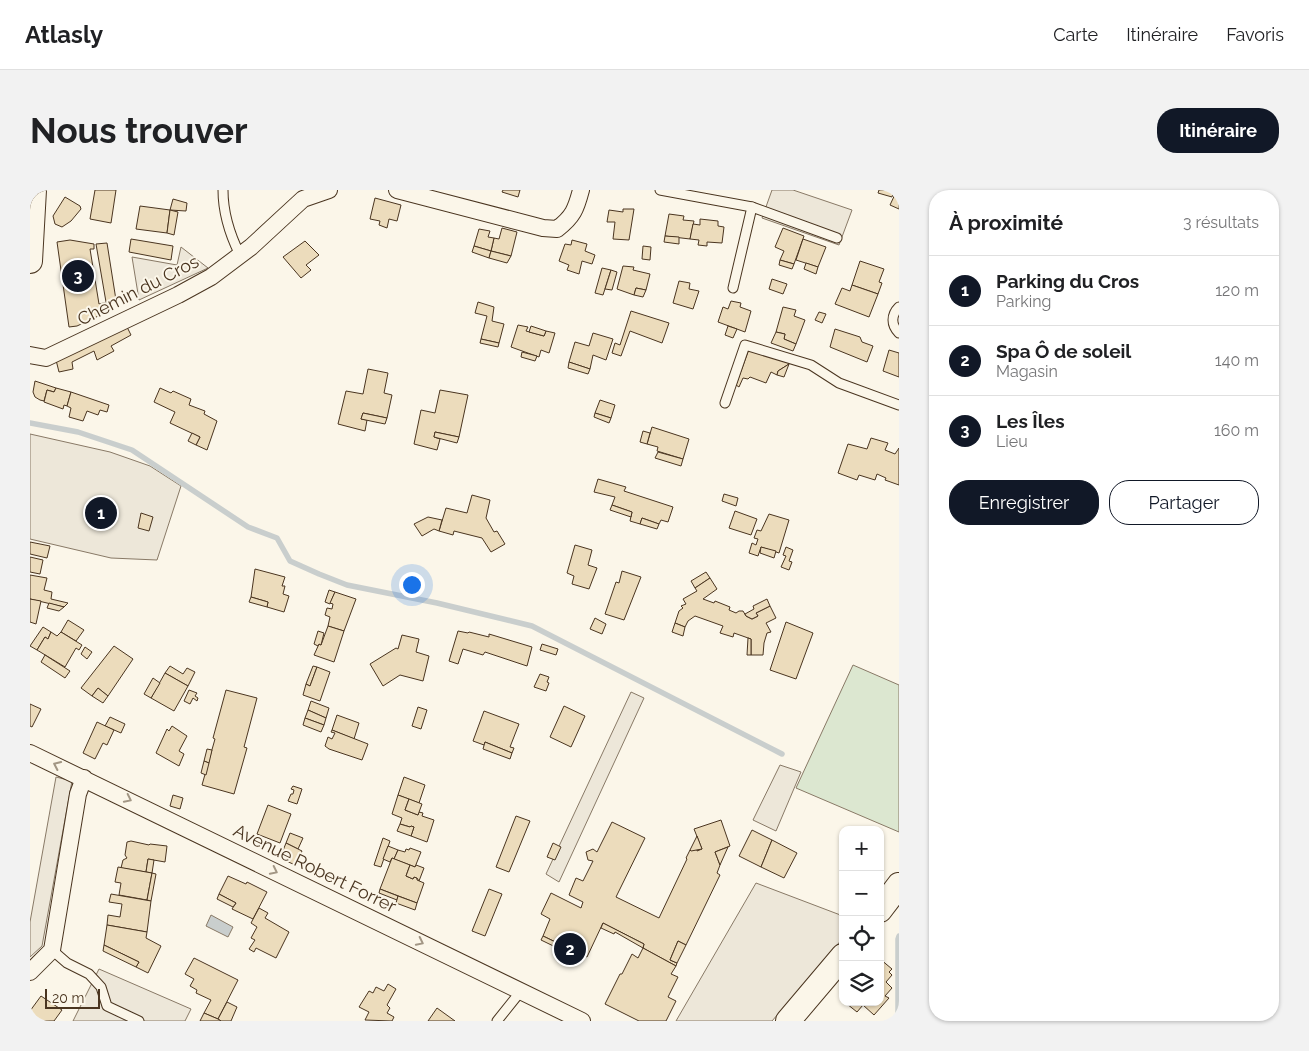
<!DOCTYPE html>
<html lang="fr">
<meta charset="utf-8">
<style>
:root{--surface:#fff;--page:#f2f2f2;--text:#202124;--muted:#757577;--line:#e0e0e0;--accent:#111827}
body{margin:0;font-family:Raleway,sans-serif;background:var(--page);color:var(--text)}
.controls{position:absolute;right:15px;bottom:15px;display:grid;overflow:hidden;border-radius:10px;box-shadow:0 1px 4px #0004}
.controls button{width:45px;height:45px;display:grid;place-items:center;padding:0;border:0;border-bottom:1px solid var(--line);background:var(--surface);color:var(--text);font:25px sans-serif}
.scale{position:absolute;left:15px;bottom:12px;width:55px;box-sizing:border-box;padding-left:5px;border:2px solid #4a3520;border-top:0;font-size:14px;line-height:18px;white-space:nowrap;color:#4a3520;-webkit-text-stroke:4px #fbf6e9;paint-order:stroke}
.you{position:absolute;left:381px;top:394px;width:18px;height:18px;margin:-12px;border:4px solid #fff;border-radius:50%;background:#1a73e8;box-shadow:0 0 0 8px #1a73e833}
.badge{display:grid;place-items:center;width:32px;height:32px;border-radius:50%;background:var(--accent);color:#fff;font-size:16px;font-weight:700}
.pin{position:absolute;translate:-50% -50%;border:2px solid #fff;box-shadow:0 1px 5px #0006}
.list{margin:0;padding:0;list-style:none}
h2{display:flex;justify-content:space-between;align-items:center;height:65px;margin:0;padding:0 20px;font-size:21px}
h2 small{font-size:16px;font-weight:400;color:var(--muted)}
.list li{display:grid;grid-template-columns:32px 1fr auto;gap:15px;align-items:center;box-sizing:border-box;height:70px;padding:0 20px;border-top:1px solid var(--line)}
.list b{display:block;font-size:19px;white-space:nowrap}
.list p{margin:0;font-size:16px;white-space:nowrap;color:var(--muted)}
.list em{font-size:16px;font-style:normal;color:var(--muted)}
.actions{display:flex;gap:10px;padding:15px 20px}
.actions a{flex:1;padding:11px 0;border:1px solid var(--accent);border-radius:20px;text-align:center;font-size:18px;color:var(--accent)}
.actions .main{background:var(--accent);color:#fff}
.icon{flex:none;width:28px;height:28px;fill:none;stroke:currentColor;stroke-width:2;stroke-linecap:round;stroke-linejoin:round}
.map{position:relative;flex:none;width:869px;height:831px;overflow:hidden;border-radius:20px}
header{display:flex;align-items:center;gap:30px;box-sizing:border-box;height:70px;padding:0 25px;background:var(--surface);border-bottom:1px solid var(--line)}
header strong{font-size:24px}
nav{display:flex;gap:28px;margin-inline-start:auto;font-size:18px}
.intro{display:flex;align-items:center;justify-content:space-between;box-sizing:border-box;height:120px;padding:0 30px}
h1{margin:0;font-size:35px}
.button{padding:12px 22px;border-radius:20px;background:var(--accent);color:#fff;font-size:18px;font-weight:700}
main{display:flex;gap:30px;padding:0 30px}
aside{flex:1;background:var(--surface);border-radius:20px;box-shadow:0 1px 4px #0004}
.map>svg:first-child{display:block}
</style>
<header>
<strong>Atlasly</strong>
<nav><a>Carte</a><a>Itinéraire</a><a>Favoris</a></nav>
</header>
<div class="intro"><h1>Nous trouver</h1><a class="button">Itinéraire</a></div>
<main>
<div class="map">
<svg width="869" height="831" viewBox="0 0 869 831">
<rect width="100%" height="100%" fill="#fbf6e9"/>
<path fill="#dce7d0" stroke="#887966" d="M823,475L869,495V642L766,598Z"/>
<g fill="#ede7d9" stroke="#887966">
<path d="M742,0H763L822,20L809,55L732,28Z"/>
<path d="M151,57L178,78L109,110L102,67L147,75Z"/>
<path d="M0,244L80,262L120,276L151,296L127,370L81,368L0,349Z"/>
<path d="M601,502L614,508L529,692L516,684Z"/>
<path d="M750,575L771,582L746,641L723,630Z"/>
<path d="M26,587L42,591L12,756L0,767V732Z"/>
<path d="M726,693L813,726V748L742,831H646Z"/>
<path d="M69,779L161,819L155,831H43Z"/>
</g>
<path fill="#c9cecd" stroke="#887966" d="M181,725L203,737L198,747L176,736Z"/>
<g fill="none" stroke-linecap="round" stroke-linejoin="round">
<g stroke="#c9cecd" stroke-width="5.5">
<path d="M0,233L48,242L102,260L218,337L247,348L260,371L289,384L317,395L407,413L502,436L752,564"/>
<path d="M868,831V749L869,746"/>
</g>
</g>
<g fill="#ecdcbc" stroke="#4a3520">
<path d="M65,0H86L81,33L60,29Z"/>
<path d="M473,0H490L488,7L472,2Z"/>
<path d="M849,0H864L862,7L848,3Z"/>
<path d="M867,0H869V19L860,15Z"/>
<path d="M35,7L50,16L51,19L41,31L32,37L25,34L23,26Z"/>
<path d="M345,8L371,15L367,31L359,29L357,38L349,35L350,31L340,29Z"/>
<path d="M143,9L157,13L156,21L140,20Z"/>
<path d="M110,16L140,20L137,43L106,39Z"/>
<path d="M593,19H604L599,50L583,49L585,32H577L579,20L593,22Z"/>
<path d="M140,20L148,22L144,45L137,43Z"/>
<path d="M639,24L654,26L653,30L664,31L660,49L635,46Z"/>
<path d="M670,29L688,31V36L694,37L692,53L677,52V56L668,55L669,50L660,49L663,34L670,35Z"/>
<path d="M472,38L487,42L481,66L461,61L464,48L469,49Z"/>
<path d="M753,38L774,46L764,74L750,70L754,61L745,57Z"/>
<path d="M449,39L460,41L458,47L464,48L461,61L444,56Z"/>
<path d="M635,46L649,47V54L634,52Z"/>
<path d="M101,49L143,56L141,70L99,62Z"/>
<path d="M773,49L796,57L788,77L766,70Z"/>
<path d="M40,50L64,54V59H60L69,114L78,112L79,121L47,136L39,137L27,52Z"/>
<path d="M542,50L557,54L555,61L565,65L562,74L552,71L549,84L537,80L539,75L529,71L535,54L541,55Z"/>
<path d="M275,51L289,65L276,75L281,80L271,88L253,67Z"/>
<path d="M77,53L86,110L76,112L66,54Z"/>
<path d="M444,56L461,61L459,68L442,62Z"/>
<path d="M613,56L621,57L620,70L612,69Z"/>
<path d="M461,61L481,66L477,73L459,68Z"/>
<path d="M750,70L764,74L762,79L749,75Z"/>
<path d="M830,71L854,79L849,92L852,93L848,104L822,95Z"/>
<path d="M776,73L788,77L786,84L774,79Z"/>
<path d="M593,76L604,77L603,80L620,84L616,100L606,98L604,105L587,99Z"/>
<path d="M572,78L581,80L573,105L565,103Z"/>
<path d="M581,80L587,82L582,100L575,99Z"/>
<path d="M742,89L757,94L753,104L739,99Z"/>
<path d="M649,91L660,93L659,99L669,101L663,119L643,113Z"/>
<path d="M822,95L848,104L839,127L805,114L812,98L820,101Z"/>
<path d="M606,98L616,100L613,107L604,105Z"/>
<path d="M701,111L711,113L710,117L721,121L715,142L688,132L693,117L698,119Z"/>
<path d="M448,112L464,117L462,131L474,134L469,153L451,149L457,126L445,123Z"/>
<path d="M753,117L766,120L764,126L775,130L766,154L754,149L755,144L746,142Z"/>
<path d="M601,121L639,133L632,153L600,141L591,166L582,163L585,153L590,155Z"/>
<path d="M789,122L796,124L792,133L785,130Z"/>
<path d="M96,135L101,145L81,156L84,161L67,170L64,161L42,172L43,179L29,182L26,170Z"/>
<path d="M488,135L498,137L496,141L514,146L516,141L525,143L519,163L511,160L509,167L481,157Z"/>
<path d="M501,136L516,141L514,146L499,142Z"/>
<path d="M698,136L707,139L703,148L695,145Z"/>
<path d="M805,139L830,147L832,152L843,156L837,172L800,157Z"/>
<path d="M746,142L755,144L754,149L766,154L763,161L741,153Z"/>
<path d="M563,143L583,149L576,170L563,165L560,179L539,172L545,152L559,156Z"/>
<path d="M451,149L469,153L468,157L450,153Z"/>
<path d="M719,159L759,173V174L748,181L747,185L741,182L736,193L720,187L718,189L713,188L709,197L706,195Z"/>
<path d="M859,160L869,163V187L853,181Z"/>
<path d="M492,162L507,166L505,171L491,167Z"/>
<path d="M539,172L560,179L558,184L538,178Z"/>
<path d="M759,174L754,187L747,185L748,181Z"/>
<path d="M338,179L358,183L354,203L362,205L357,228L333,223L331,229L337,230L335,241L308,234L316,201L333,204Z"/>
<path d="M5,191L26,198L24,202L17,200L14,211L10,210L5,207L3,202Z"/>
<path d="M26,198L41,202L37,216L34,215L33,219L14,212L17,200L24,202Z"/>
<path d="M130,198L141,203L143,201L161,209L159,215L175,221L174,224L187,231L177,260L166,255L170,247L140,233L145,222L124,212Z"/>
<path d="M410,200L438,205L429,247L405,242L404,247L410,249L407,260L384,254L391,220L405,223Z"/>
<path d="M41,202L79,215L77,222L70,220L68,225L57,221L53,231L39,227L41,218L37,216Z"/>
<path d="M570,210L585,215L581,228L565,223Z"/>
<path d="M333,223L357,228L355,234L331,229Z"/>
<path d="M565,223L581,228L579,233L564,227Z"/>
<path d="M622,237L659,249L653,269L627,261L628,257L617,254Z"/>
<path d="M613,241L620,243L617,254L610,252Z"/>
<path d="M405,242L429,247L427,253L404,247Z"/>
<path d="M162,243L170,247L166,255L158,251Z"/>
<path d="M841,248L858,253L855,260L865,264L869,258V295L855,290L856,288L847,284L845,290L829,285L827,290L808,283L818,254L837,259Z"/>
<path d="M628,262L653,269L651,276L625,268Z"/>
<path d="M568,289L596,297L594,301L643,317L638,332L631,330L629,334L612,328L610,334L600,331L602,322L582,315L585,307L564,302Z"/>
<path d="M694,304L708,308L706,316L692,311Z"/>
<path d="M442,305L460,310L456,328L464,342L467,341L475,354L461,362L452,348L424,341L423,345L409,341L416,318L437,323Z"/>
<path d="M582,315L602,322L601,327L580,320Z"/>
<path d="M705,321L727,329L721,345L699,338Z"/>
<path d="M111,323L123,327L119,341L108,338Z"/>
<path d="M739,324L759,330L749,363L731,357L728,366L719,363L722,353L726,355L728,349L724,348L727,340L731,341Z"/>
<path d="M398,327L412,330L409,341L404,339L392,346L384,334Z"/>
<path d="M612,328L629,334L627,339L610,334Z"/>
<path d="M0,352L20,356L17,368L0,364Z"/>
<path d="M545,355L562,360L558,375L567,378L559,399L542,394L544,386L537,383Z"/>
<path d="M731,357L746,361L744,368L730,363Z"/>
<path d="M756,357L763,360L759,371L762,372L759,380L751,377L756,366L753,365Z"/>
<path d="M0,367L13,370L10,384L0,382Z"/>
<path d="M225,379L255,387L252,396H255L253,404L259,406L254,422L237,417L238,412L221,407Z"/>
<path d="M592,381L611,387L594,430L575,424L586,392L589,393Z"/>
<path d="M676,382L680,388L665,398L661,391Z"/>
<path d="M0,385L17,388L14,400L22,402L21,409L38,413L34,417L0,409Z"/>
<path d="M680,388L687,399L673,409L684,413L685,411L700,417L699,420L706,423L709,421H713L716,426L722,429L728,426L726,423L740,416L746,428L736,433L741,442L737,443L734,453L733,465H721V449L704,443L703,447L690,443L693,436L665,426L658,431L655,437L645,433L649,421L653,418L651,416L656,414L653,409L667,401L665,398Z"/>
<path d="M299,400L305,402L300,414L295,412Z"/>
<path d="M305,402L326,409L314,441L298,436L300,427L295,425L297,418L302,419L303,414L300,413Z"/>
<path d="M221,407L238,412L237,417L219,412Z"/>
<path d="M0,409L11,411L6,434L0,432Z"/>
<path d="M737,409L740,416L726,423L728,426L722,429L716,426L715,424L724,419L723,416Z"/>
<path d="M19,413L34,417L29,421L17,418Z"/>
<path d="M565,428L576,434L572,444L560,439Z"/>
<path d="M38,430L54,440L46,451L31,442Z"/>
<path d="M756,432L783,443L766,489L740,480Z"/>
<path d="M645,433L655,437L653,446L642,442Z"/>
<path d="M298,436L314,441L304,472L284,465L289,454L291,455Z"/>
<path d="M13,437L21,442L18,449L15,447L7,460L0,456Z"/>
<path d="M288,441L294,443L291,455L289,454L288,456L284,454Z"/>
<path d="M428,441L438,443L439,442L459,447V444L502,457L497,476L455,462L453,465L433,459L428,474L419,471Z"/>
<path d="M21,442L27,446L31,442L52,455L49,460L46,458L35,477L7,460L15,447L18,449Z"/>
<path d="M372,445L389,449L386,462L399,466L393,491L370,485L353,496L340,474L366,458L368,459Z"/>
<path d="M718,448L721,449V465H717Z"/>
<path d="M512,454L528,459L526,465L510,460Z"/>
<path d="M84,456L103,469L78,506L68,498L62,506L51,498Z"/>
<path d="M55,457L62,462L57,469L51,464Z"/>
<path d="M15,465L40,481L35,488L11,472Z"/>
<path d="M140,476L153,484L157,478L165,482L158,496L135,483Z"/>
<path d="M283,476L287,477L280,496L276,494Z"/>
<path d="M287,477L300,482L290,511L273,505L276,494L280,496Z"/>
<path d="M135,483L158,496L144,521L121,508Z"/>
<path d="M510,484L519,487L517,492L519,493L516,501L504,497Z"/>
<path d="M123,488L130,493L121,508L114,504Z"/>
<path d="M68,498L78,506L73,513L62,506Z"/>
<path d="M159,500L167,503L165,506L168,508L167,511L163,508L160,514L154,511Z"/>
<path d="M196,500L227,508L214,557L217,558L204,604L172,595L185,549L183,548Z"/>
<path d="M281,511L299,518L296,528L278,520Z"/>
<path d="M0,514L11,519L2,537L0,536Z"/>
<path d="M534,516L555,526L541,557L520,547Z"/>
<path d="M388,517L397,520L391,539L382,536Z"/>
<path d="M278,520L296,528L294,535L275,528Z"/>
<path d="M454,521L489,534L480,557L484,558L482,563L455,552L454,555L443,551Z"/>
<path d="M307,525L329,533L324,549L302,540Z"/>
<path d="M80,527L95,534L91,543L75,536Z"/>
<path d="M275,528L294,535L291,542L273,535Z"/>
<path d="M67,532L84,540L77,555L73,553L65,569L53,563Z"/>
<path d="M142,536L157,546L149,561L154,564L149,576L126,563L137,539L139,541Z"/>
<path d="M302,540L338,554L332,570L299,559L295,556L298,547L302,549L305,543L301,542Z"/>
<path d="M455,552L482,563L480,569L453,559Z"/>
<path d="M177,559L182,560L179,573L174,571Z"/>
<path d="M174,571L179,573L176,585L171,583Z"/>
<path d="M374,587L395,595L389,613L368,605Z"/>
<path d="M263,596L272,599L267,614L258,611L261,604H263L264,600L261,599Z"/>
<path d="M143,605L153,608L150,619L140,616Z"/>
<path d="M368,605L379,609L375,620L388,625L389,622L393,623L392,626L404,630L397,652L381,646L384,637L381,636L380,637L370,634L372,628L362,624Z"/>
<path d="M379,609L392,614L388,625L375,620Z"/>
<path d="M238,615L261,624L250,653L227,644Z"/>
<path d="M486,626L500,631L479,682L466,677Z"/>
<path d="M691,630L700,656L685,662L690,675L687,683L690,685L656,755L648,751L640,770L647,773L646,776L613,758L614,754L573,733L557,767L513,746L520,729L511,724L521,703L551,718L553,712L539,705L546,688L553,691L563,671L558,670L556,662L563,659L567,662L582,632L615,648L586,707L629,728L657,669L656,668L660,660L667,659V661L672,659L664,639Z"/>
<path d="M370,634L380,637L381,636L384,637L381,646L367,641Z"/>
<path d="M722,640L742,650L731,677L709,666Z"/>
<path d="M260,643L273,648L268,659L256,653Z"/>
<path d="M667,646L672,659L661,661L660,660Z"/>
<path d="M353,648L360,651L351,677L344,675Z"/>
<path d="M742,650L767,663L754,688L731,677Z"/>
<path d="M101,651L119,655L120,654L137,656L135,672L118,669L116,682L91,678L93,670L97,668L95,665L97,652Z"/>
<path d="M256,653L272,661L265,675L250,668Z"/>
<path d="M523,653L531,657L525,670L517,667Z"/>
<path d="M358,656L368,660L364,669L362,668L360,672L353,669Z"/>
<path d="M698,657L690,675L685,662Z"/>
<path d="M380,658L391,662L385,677L364,669L368,660L375,662L376,659L379,660Z"/>
<path d="M362,668L380,675L376,686L383,689L384,687L387,688V690L394,693L387,713L350,699Z"/>
<path d="M118,669L124,670L122,683L116,682Z"/>
<path d="M380,675L385,677L386,675L394,678L389,691L387,688L384,687L383,689L376,686Z"/>
<path d="M88,677L122,683L117,710L89,705L91,693L85,692Z"/>
<path d="M122,683L126,684L121,711L117,710Z"/>
<path d="M198,686L216,694L217,692L237,702L223,729L202,719L206,713L189,704Z"/>
<path d="M350,699L368,706L367,710L349,703Z"/>
<path d="M459,699L472,704L455,746L442,741Z"/>
<path d="M81,704L121,711L117,742L77,735L78,725L90,727L92,714L79,712Z"/>
<path d="M189,704L206,713L203,717L187,709Z"/>
<path d="M368,706L387,713L385,720L366,713Z"/>
<path d="M229,718L238,723L235,728L259,742L246,768L226,758L224,762L219,759L225,750L221,748L227,737L221,733Z"/>
<path d="M573,733L614,754L613,758L585,742L584,744L571,738Z"/>
<path d="M77,735L117,742L116,748L131,756L118,783L106,777L109,772L74,755Z"/>
<path d="M513,746L544,761L542,765L511,750Z"/>
<path d="M648,751L656,755L647,773L640,770Z"/>
<path d="M74,755L109,772L106,777L73,761Z"/>
<path d="M613,758L646,776L641,784L648,787L638,807L646,811L636,831H609L575,814L590,784H592L602,764L608,768Z"/>
<path d="M164,768L208,790L188,829L174,823L181,810L166,803L167,800L160,796L164,789L155,784Z"/>
<path d="M850,769L862,779L859,782L862,785L856,792L862,798L855,806L859,808L844,825L833,815L827,822L817,814L818,812H850Z"/>
<path d="M358,794L366,799L357,815L360,818L357,823L364,827L362,831L335,830L339,822L329,817L339,801L343,803L346,797L354,801Z"/>
<path d="M11,806L32,820L24,831H0V821Z"/>
<path d="M197,812L207,817L201,831H191L188,829Z"/>
<path d="M407,818L425,831H398Z"/>
<path d="M174,823L188,829L191,831H170Z"/>
</g>
<g fill="none" stroke-linecap="round" stroke-linejoin="round">
<g stroke="#4a3520" stroke-width="11">
<g id="lane">
<path d="M193,0C193,23 200,45 210,65"/>
<path d="M630,0L722,17L807,48"/>
<path d="M703,98L722,17"/>
<path d="M869,117C861,125 861,135 869,143"/>
<path d="M695,213L715,155L781,175L809,193L869,215"/>
<path d="M22,760L37,773L59,784L71,797L77,816L109,831"/>
<path d="M467,831L491,801"/>
</g>
</g>
<g stroke="#4a3520" stroke-width="18">
<g id="street">
<path d="M367,0L513,38L527,39C543,27 546,19 551,0"/>
<path d="M0,165L16,168L148,105L181,87L221,57L273,9L299,0"/>
<path d="M0,563L552,831"/>
<path d="M0,782L22,760L48,604L54,588"/>
</g>
</g>
<g stroke="#4a3520" stroke-width="26">
<g id="secondary">
<path d="M0,71L4,0"/>
<path d="M850,720L869,695"/>
<path d="M758,831L813,766"/>
</g>
</g>
<use href="#lane" stroke="#fbf6e9" stroke-width="9"/>
<use href="#street" stroke="#fbf6e9" stroke-width="16"/>
<use href="#secondary" stroke="#fbf6e9" stroke-width="24"/>
</g>
<defs><path id="oneway-chevron" d="M-2-3.5L2.5 0L-2 3.5" fill="none" stroke-width="1.6" stroke-linecap="round" stroke-linejoin="round" transform="scale(1.25)"/></defs>
<g stroke="#a29684">
<use href="#oneway-chevron" transform="translate(27 575) rotate(-155)"/>
<use href="#oneway-chevron" transform="translate(98 609) rotate(26)"/>
<use href="#oneway-chevron" transform="translate(244 681) rotate(26)"/>
<use href="#oneway-chevron" transform="translate(390 752) rotate(26)"/>
</g>
<g text-anchor="middle" dominant-baseline="central" stroke-width="4" stroke-linejoin="round" paint-order="stroke">
<g font-size="18" fill="#4a3520" stroke="#fbf6e9">
<text transform="translate(108 100) rotate(-27)">Chemin du Cros</text>
<text transform="translate(285 678) rotate(26)">Avenue Robert Forrer</text>
</g>
</g>
</svg>
<div class="controls">
<button>+</button>
<button>−</button>
<button><svg class="icon" aria-label="locate" viewBox="0 0 24 24"><circle cx="12" cy="12" r="6"/><path d="M12 2v4M12 18v4M2 12h4M18 12h4"/></svg></button>
<button><svg class="icon" aria-label="layers" viewBox="0 0 24 24"><path d="M12 4l9 5-9 5-9-5zM3 14l9 5 9-5"/></svg></button>
</div>
<div class="scale">20 m</div>
<div class="you"></div>
<div class="pin badge" style="left:71px;top:323px">1</div>
<div class="pin badge" style="left:540px;top:759px">2</div>
<div class="pin badge" style="left:48px;top:86px">3</div>
</div>
<aside>
<h2>À proximité<small>3 résultats</small></h2>
<ul class="list">
<li><span class="badge">1</span><div><b>Parking du Cros</b><p>Parking</p></div><em>120 m</em></li>
<li><span class="badge">2</span><div><b>Spa Ô de soleil</b><p>Magasin</p></div><em>140 m</em></li>
<li><span class="badge">3</span><div><b>Les Îles</b><p>Lieu</p></div><em>160 m</em></li>
</ul>
<div class="actions"><a class="main">Enregistrer</a><a>Partager</a></div>
</aside>
</main>
